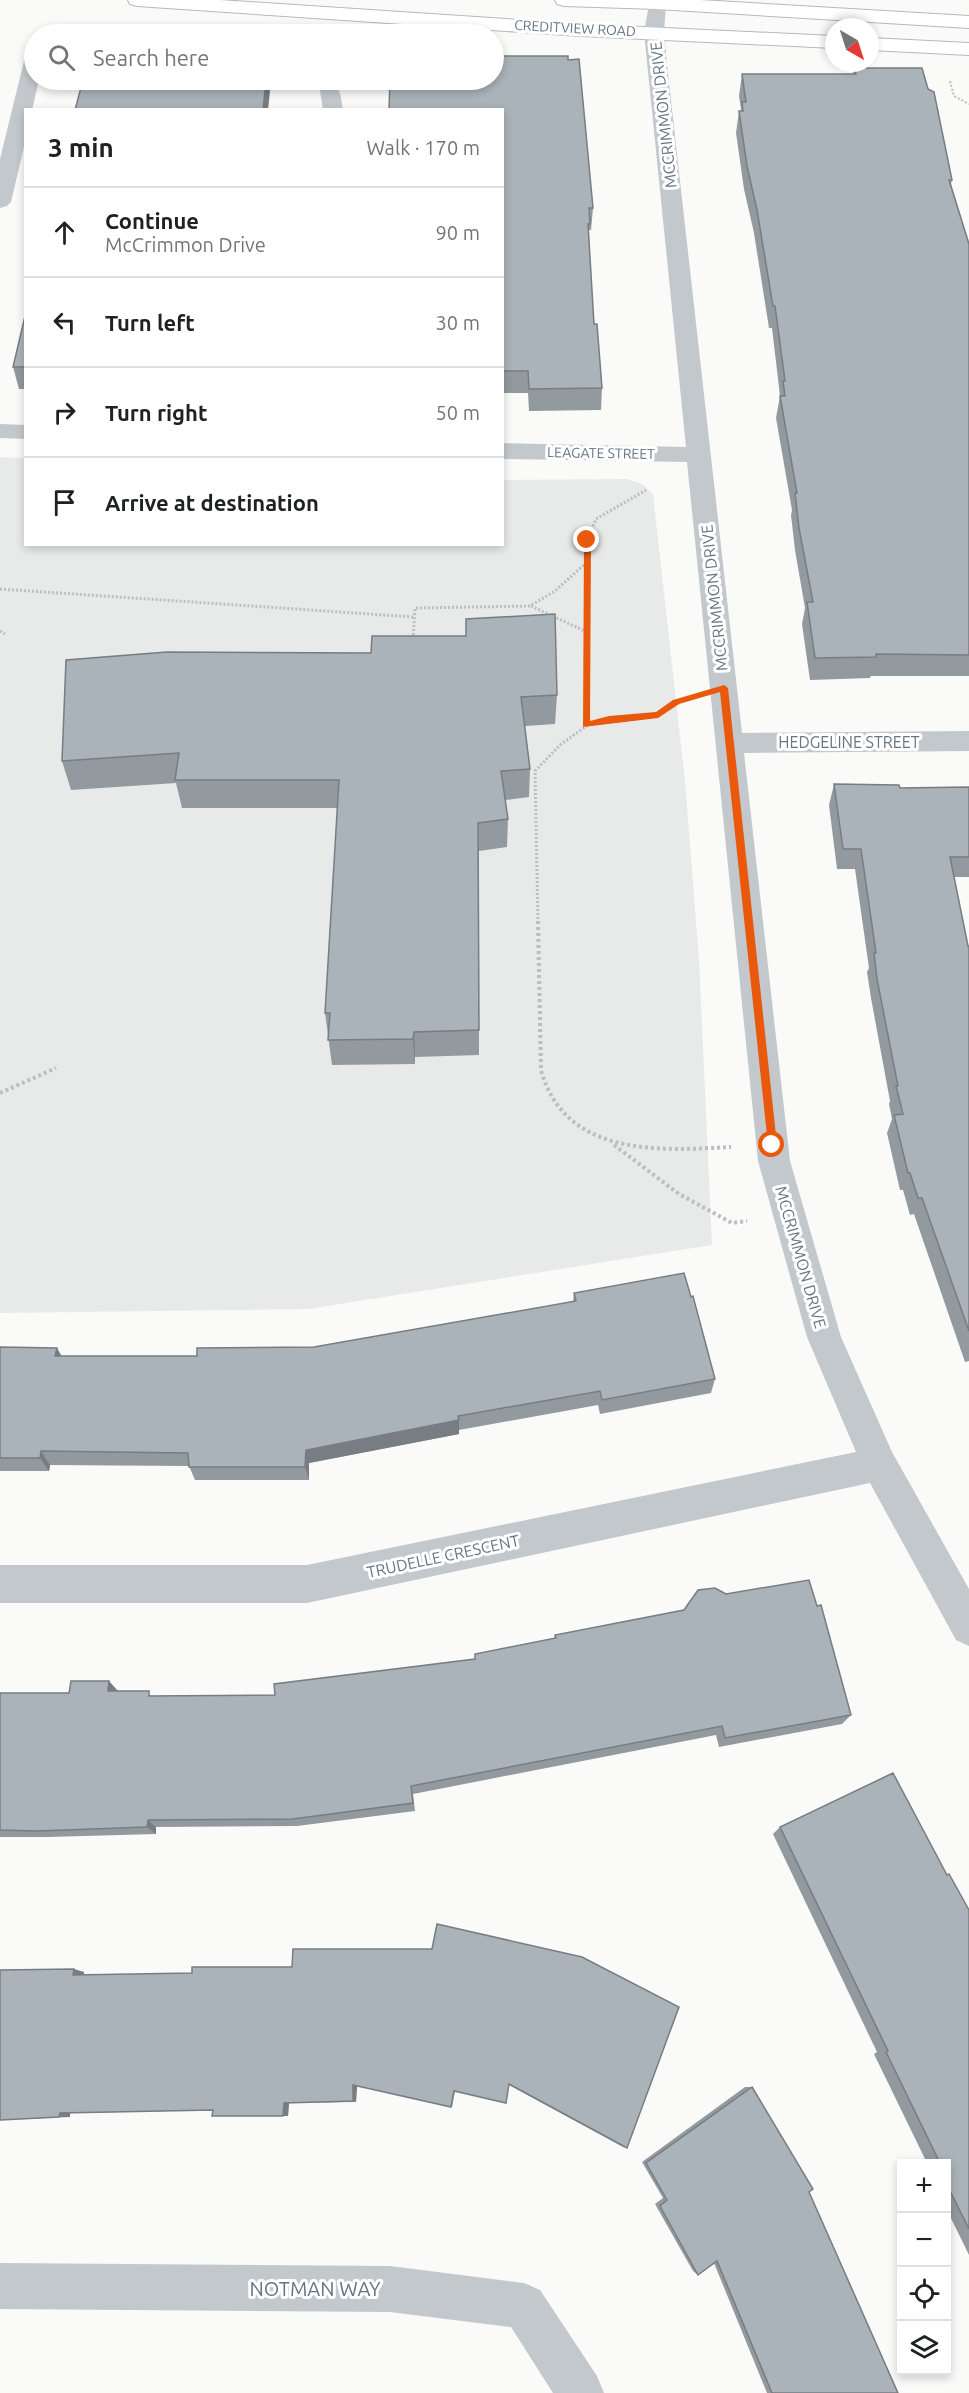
<!DOCTYPE html>
<meta charset="utf-8">
<style>
:root{--surface:#fff;--page:#f2f2f2;--text:#202124;--muted:#757577;--line:#e0e0e0}
body{margin:0;font-family:Ubuntu,sans-serif;background:var(--page);color:var(--text)}
.controls{position:absolute;right:18px;bottom:18px;display:grid;overflow:hidden;border-radius:0px;box-shadow:0 3px 9px #0003}
.controls button{width:54px;height:54px;display:grid;place-items:center;padding:0;border:0;border-bottom:2px solid var(--line);background:var(--surface);color:var(--text);font:30px sans-serif}
.compass{position:absolute;left:825px;top:18px;width:54px;height:54px;border-radius:50%;background:var(--surface);box-shadow:0 3px 9px #0003;rotate:141deg}
.stop{position:absolute;width:18px;height:18px;margin:-14px;border:4px solid #ea580c;border-radius:50%;background:#fff}
.stop.end{background:#ea580c;border-color:#fff;box-shadow:0 2px 6px #0008}
.list{margin:0;padding:0;list-style:none}
h2{display:flex;justify-content:space-between;align-items:center;height:78px;margin:0;padding:0 24px;font-size:26px}
h2 small{font-size:20px;font-weight:400;color:var(--muted)}
.list li{display:grid;grid-template-columns:39px 1fr auto;gap:18px;align-items:center;box-sizing:border-box;height:90px;padding:0 24px;border-top:2px solid var(--line)}
.list b{display:block;font-size:22px;white-space:nowrap}
.list p{margin:0;font-size:20px;white-space:nowrap;color:var(--muted)}
.list em{font-size:20px;font-style:normal;color:var(--muted)}
.icon{flex:none;width:33px;height:33px;fill:none;stroke:currentColor;stroke-width:2;stroke-linecap:round;stroke-linejoin:round}
.map{position:relative;flex:none;width:969px;height:2393px;overflow:hidden}
.search{position:absolute;background:var(--surface);box-shadow:0 3px 9px #0003;left:24px;top:24px;width:480px;height:66px;display:flex;align-items:center;gap:15px;box-sizing:border-box;padding:0 21px;border-radius:33px;color:var(--muted);font-size:22px}
.panel{position:absolute;background:var(--surface);box-shadow:0 3px 9px #0003;left:24px;top:108px;width:480px;height:438px;border-radius:0px}
.map>svg:first-child{display:block}
</style>
<div class="map">
<svg width="969" height="2393" viewBox="0 0 969 2393">
<rect width="100%" height="100%" fill="#fafaf8"/>
<path fill="#e8e9e9" d="M0,457L25,458L26,544H502L503,480L627,479L642,484L653,494L685,781L699,960L712,1245L308,1309L0,1313Z"/>
<g fill="none" stroke-linecap="round" stroke-linejoin="round">
<g stroke="#b3babf" stroke-width="2">
<g id="secondary">
<path d="M128,0H220L580,24L834,36V48L580,36L137,6L130,4Z"/>
<path d="M555,0H700L969,16V28L657,9L564,6L557,4Z"/>
<path d="M870,38L969,43V55L870,50Z"/>
</g>
</g>
<path stroke="#bbbfc2" stroke-width="2" stroke-dasharray="2 2" stroke-linecap="butt" d="M950,81L954,96L969,104"/>
<g stroke="#bbbfc2" stroke-width="3" stroke-dasharray="2 2" stroke-linecap="butt">
<path d="M0,589L414,617"/>
<path d="M531,606L587,632"/>
<path d="M0,631L5,634"/>
<path d="M413,639L415,608L530,606L555,591L586,563"/>
<path d="M586,725L587,540L596,519L646,490"/>
<path d="M538,923L535,771L560,745L588,725L611,719L652,717L686,699"/>
</g>
<g stroke="#bbbfc2" stroke-width="4" stroke-dasharray="3 3" stroke-linecap="butt">
<path d="M538,921L541,1070C565,1157 659,1151 731,1147"/>
<path d="M0,1093L56,1068"/>
<path d="M614,1145L679,1194L732,1223L747,1221"/>
</g>
<g fill="#c3c8cc" fill-rule="evenodd">
<path d="M650,0H664L666,3L664,32L667,65L742,733L969,731V751L744,753L790,1161L841,1337L892,1452L969,1589V1646L956,1640L870,1483L307,1603H0V1565H307L856,1452L807,1337L758,1161L687,462L502,459V443L686,447L644,32Z"/>
<path d="M34,55V80H39L32,110H26V138L11,202L7,206L0,208V159L24,61L27,57Z"/>
<path d="M310,80C338,80 339,82 343,110H323L320,91Z"/>
<path d="M0,424L26,425V439L0,438Z"/>
<path d="M0,2263L390,2266L524,2283L540,2290L597,2376L604,2393H553L511,2327L390,2312L0,2309Z"/>
</g>
<use href="#secondary" fill="#fff" fill-rule="evenodd"/>
</g>
<g fill="#929a9f">
<path d="M568,60L593,208L591,230H589V240L594,324L602,388L601,410L529,411L528,393H502V110Z"/>
<path d="M854,68L952,180L951,184L969,244V676H871L870,678L810,680L802,624L805,608L795,550L791,515L792,510L776,418L780,396L772,328H769L754,233L744,189L736,133L739,111H741V109L739,96L742,74H853Z"/>
<path d="M26,312V389H19L13,367Z"/>
<path d="M66,660L557,695L555,724L525,726L530,769L529,797L505,800L508,819L507,847L479,851V1055L415,1057V1064L332,1065L325,1013L338,808H182L176,783L71,790L62,761Z"/>
<path d="M834,784L900,788L969,787V877H954L968,946H969V1361L965,1362L914,1214L910,1215L903,1190H900L887,1133L892,1119L889,1104L890,1101L871,998L867,972L869,968L855,869H837L829,805Z"/>
<path d="M574,1293L715,1379L711,1393L600,1414L598,1405L459,1430V1434L309,1463V1480H195L189,1466L50,1465L49,1471H0V1347L62,1356H197L314,1347L573,1302Z"/>
<path d="M555,1635L851,1715L842,1724L719,1747L716,1735L413,1794L415,1811L297,1826L156,1827V1834L48,1837H0V1693H69L118,1691L153,1696L275,1695L475,1659V1654L554,1639Z"/>
<path d="M780,1827L947,1875L969,1910V2255L946,2208V2163H927L874,2054L877,2052L773,1834Z"/>
<path d="M293,1949L627,2148L623,2147L509,2085L455,2091L452,2107L357,2086L356,2102L289,2103L288,2116L213,2110L70,2113V2117L0,2120L84,1972V1975L192,1973L292,1967Z"/>
<path d="M745,2087H752L809,2192L898,2393H767L714,2263L698,2275L693,2271L655,2204L663,2198L642,2162Z"/>
</g>
<g fill="#777d82">
<path d="M266,80H268L270,91L268,110H263Z"/>
<path d="M414,1032L415,1057V1064L413,1039Z"/>
<path d="M57,1348L65,1362L55,1356Z"/>
<path d="M459,1420V1434L309,1463V1480L305,1467L306,1450Z"/>
<path d="M41,1451L50,1465L49,1471L40,1458Z"/>
<path d="M109,1681L118,1691H108Z"/>
<path d="M148,1820L156,1827V1834L147,1827Z"/>
<path d="M74,1969L84,1972V1978L73,1975Z"/>
<path d="M353,2085L357,2086L356,2102L353,2101Z"/>
<path d="M284,2103H289L288,2116H283Z"/>
<path d="M60,2113H70V2117H59Z"/>
</g>
<g fill="#aab3b9" stroke="#777d82" stroke-width="1.5">
<path d="M494,56H568V60L579,59L593,208H589L590,224H588L594,324H597L602,388L529,389L528,371H502V110H389L390,80H494Z"/>
<path d="M854,68H922L928,89L934,92L952,180H949L969,244V655L876,654V657L815,658L807,602H813L799,528L795,493H797L780,396H785L783,381H785L775,306H773L757,210L747,166L739,111H743L742,102H746L742,74H856Z"/>
<path d="M83,80H266L263,110H75Z"/>
<path d="M26,312V367H13Z"/>
<path d="M555,614L557,695L521,697L530,769L501,771L508,819L478,823L479,1030L414,1032L413,1039L328,1040L330,1013H325L339,780H175L179,753L62,761L66,660L167,652L371,653L372,636H466V619Z"/>
<path d="M834,784L899,785L900,788L969,787V857H950L968,946H969V1331L922,1198H918L910,1173H908L894,1115L903,1114L896,1086H898L877,979L874,953H876L861,849H843Z"/>
<path d="M684,1273L691,1297L693,1296L715,1379L602,1400L600,1391L458,1416L459,1420L306,1450L305,1467H189L188,1453L41,1451L40,1458H0V1347L57,1348L55,1356H197V1348L314,1347L576,1301L574,1293Z"/>
<path d="M809,1580L817,1606L821,1605L851,1715L725,1738L722,1726L411,1786L413,1803L293,1819L148,1820L147,1827L37,1831L0,1830V1693H69L71,1681H109L108,1691H149V1696L275,1695L274,1684L475,1659V1654L556,1638L555,1635L684,1610L698,1590L715,1588L726,1594Z"/>
<path d="M893,1773L947,1875L949,1874L969,1910V2229L946,2183V2163H940L886,2052L888,2051L780,1827Z"/>
<path d="M437,1924L582,1957L679,2007L627,2148L509,2084L506,2103L454,2091L451,2107L353,2085V2101L284,2103L283,2116H212L213,2110L60,2113L59,2117L0,2120V1970L74,1969L73,1975L192,1973V1967H292L293,1949H432Z"/>
<path d="M752,2087L813,2189L809,2192L898,2393H772L717,2261L698,2275L660,2206L667,2200L646,2163Z"/>
</g>
<path fill="#ea580c" d="M587,537L591,540L590,721L609,716L656,712L673,700L724,685L728,688L777,1145L772,1149L768,1145L720,692L679,704L658,718L583,727L584,540Z"/>
<g text-anchor="middle" dominant-baseline="central" stroke-width="6" stroke-linejoin="round" paint-order="stroke">
<g font-size="14" fill="#657683" stroke="#fff">
<text transform="translate(575 28) rotate(3)">CREDITVIEW ROAD</text>
<text transform="translate(601 453) rotate(1)">LEAGATE STREET</text>
</g>
<g font-size="16" fill="#657683" stroke="#fff">
<text transform="translate(663 115) rotate(-96)">MCCRIMMON DRIVE</text>
<text transform="translate(714 598) rotate(-96)">MCCRIMMON DRIVE</text>
<text x="849" y="742">HEDGELINE STREET</text>
<text transform="translate(801 1257) rotate(74)">MCCRIMMON DRIVE</text>
<text transform="translate(443 1556) rotate(-12)">TRUDELLE CRESCENT</text>
</g>
<g font-size="20" fill="#657683" stroke="#fff">
<text x="315" y="2288">NOTMAN WAY</text>
</g>
</g>
</svg>
<div class="controls">
<button>+</button>
<button>−</button>
<button><svg class="icon" aria-label="locate" viewBox="0 0 24 24"><circle cx="12" cy="12" r="6"/><path d="M12 2v4M12 18v4M2 12h4M18 12h4"/></svg></button>
<button><svg class="icon" aria-label="layers" viewBox="0 0 24 24"><path d="M12 4l9 5-9 5-9-5zM3 14l9 5 9-5"/></svg></button>
</div>
<svg class="compass" viewBox="-18 -18 36 36"><path d="M0-13l5 13h-10z" fill="#e53935"/><path d="M0 13l5-13h-10z" fill="#757577"/></svg>
<div class="stop" style="left:772px;top:1145px"></div>
<div class="stop end" style="left:587px;top:540px"></div>
<div class="search"><svg class="icon" aria-label="search" viewBox="0 0 24 24"><circle cx="10" cy="10" r="6"/><path d="M15 15l6 6"/></svg>Search here</div>
<section class="panel">
<h2>3 min<small>Walk · 170 m</small></h2>
<ul class="list">
<li><svg class="icon" aria-label="ahead" viewBox="0 0 24 24"><path d="M12 20V5M6 11l6-6 6 6"/></svg><div><b>Continue</b><p>McCrimmon Drive</p></div><em>90 m</em></li>
<li><svg class="icon" aria-label="left" viewBox="0 0 24 24"><path d="M17 20v-9H6M10 6l-5 5 5 5"/></svg><div><b>Turn left</b></div><em>30 m</em></li>
<li><svg class="icon" aria-label="right" viewBox="0 0 24 24"><path d="M7 20v-9h11M14 6l5 5-5 5"/></svg><div><b>Turn right</b></div><em>50 m</em></li>
<li><svg class="icon" aria-label="arrive" viewBox="0 0 24 24"><path d="M6 21V4h12l-3 4 3 4H6"/></svg><div><b>Arrive at destination</b></div></li>
</ul>
</section>
</div>
